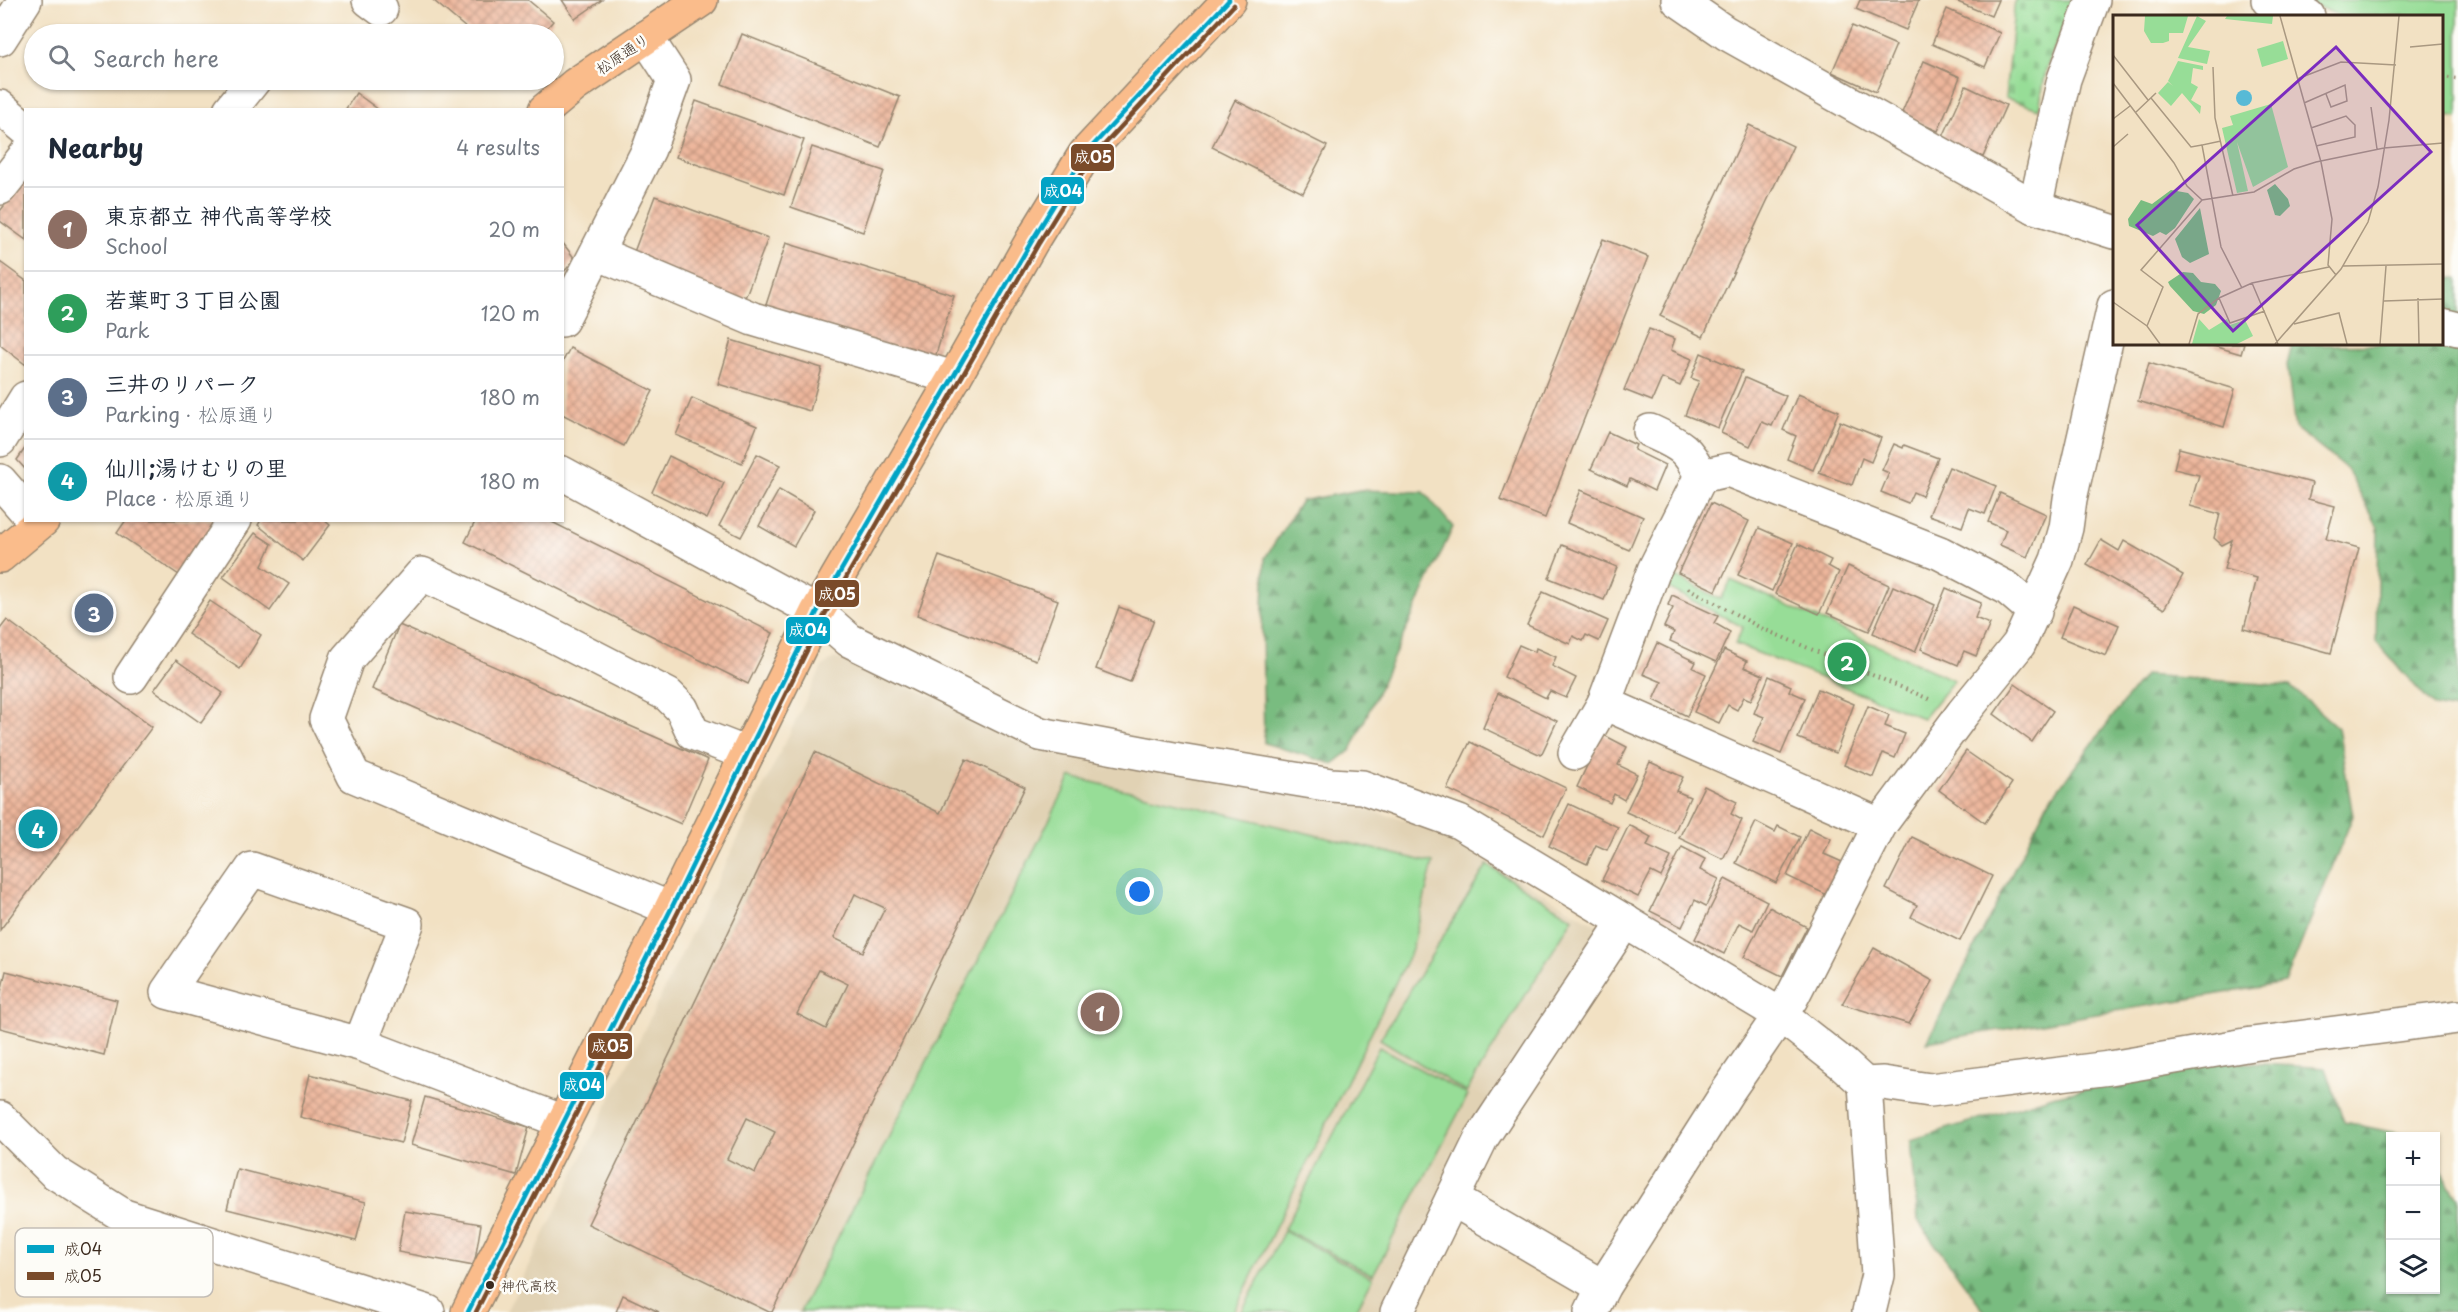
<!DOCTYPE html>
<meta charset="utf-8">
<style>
:root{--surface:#fff;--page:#f2f2f3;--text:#1f2937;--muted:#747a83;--line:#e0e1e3;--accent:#ea580c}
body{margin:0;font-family:"Playpen Sans","Klee One",sans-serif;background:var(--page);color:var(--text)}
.controls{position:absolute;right:18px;bottom:18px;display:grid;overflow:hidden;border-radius:0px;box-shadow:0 2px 4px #0004}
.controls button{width:54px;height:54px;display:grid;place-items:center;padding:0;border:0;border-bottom:2px solid var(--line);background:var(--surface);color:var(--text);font:30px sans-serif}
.you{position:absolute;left:1140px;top:892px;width:21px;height:21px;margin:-15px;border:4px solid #fff;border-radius:50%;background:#1a73e8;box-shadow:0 0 0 9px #1a73e833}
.badge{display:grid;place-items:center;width:39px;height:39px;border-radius:50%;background:var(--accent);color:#fff;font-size:20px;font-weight:700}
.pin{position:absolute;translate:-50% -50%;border:3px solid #fff;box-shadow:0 2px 6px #0006}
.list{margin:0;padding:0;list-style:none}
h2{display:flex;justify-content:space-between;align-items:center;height:78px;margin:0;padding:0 24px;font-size:26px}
h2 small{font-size:20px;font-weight:400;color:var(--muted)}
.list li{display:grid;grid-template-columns:39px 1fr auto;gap:18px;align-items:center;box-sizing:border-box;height:84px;padding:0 24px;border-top:2px solid var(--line)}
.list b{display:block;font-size:22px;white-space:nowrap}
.list p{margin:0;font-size:20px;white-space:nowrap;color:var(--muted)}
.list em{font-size:20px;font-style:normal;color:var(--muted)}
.icon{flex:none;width:33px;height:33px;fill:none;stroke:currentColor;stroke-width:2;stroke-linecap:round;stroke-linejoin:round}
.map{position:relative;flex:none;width:2458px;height:1312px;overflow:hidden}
.search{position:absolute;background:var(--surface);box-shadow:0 2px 4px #0004;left:24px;top:24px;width:540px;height:66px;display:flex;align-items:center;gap:15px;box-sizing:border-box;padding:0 21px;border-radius:33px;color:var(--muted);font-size:22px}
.panel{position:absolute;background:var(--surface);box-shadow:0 2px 4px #0004;left:24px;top:108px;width:540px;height:414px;border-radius:0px}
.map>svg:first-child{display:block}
</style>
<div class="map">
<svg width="2458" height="1312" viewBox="0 0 2458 1312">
<defs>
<pattern id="forest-firs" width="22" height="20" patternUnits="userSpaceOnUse" patternTransform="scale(1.5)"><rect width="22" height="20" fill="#79bc80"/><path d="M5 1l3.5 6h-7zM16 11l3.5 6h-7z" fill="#649968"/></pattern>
<pattern id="cemetery-stones" width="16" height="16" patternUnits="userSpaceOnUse" patternTransform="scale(1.5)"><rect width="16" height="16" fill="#97dd97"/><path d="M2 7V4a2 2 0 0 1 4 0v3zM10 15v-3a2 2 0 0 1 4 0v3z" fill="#83be82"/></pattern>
<pattern id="building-cross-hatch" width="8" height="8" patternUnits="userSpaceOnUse" patternTransform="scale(1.5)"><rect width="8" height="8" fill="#edb69b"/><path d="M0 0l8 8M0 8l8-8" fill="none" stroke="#c1947e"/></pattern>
</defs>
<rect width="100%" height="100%" fill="#fdfcf7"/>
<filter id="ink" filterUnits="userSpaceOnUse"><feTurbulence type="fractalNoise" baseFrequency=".0167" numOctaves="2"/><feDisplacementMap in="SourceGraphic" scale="12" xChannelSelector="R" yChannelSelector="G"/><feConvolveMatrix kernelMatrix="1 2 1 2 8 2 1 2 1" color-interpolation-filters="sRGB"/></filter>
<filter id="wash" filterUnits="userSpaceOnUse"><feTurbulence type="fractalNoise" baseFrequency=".008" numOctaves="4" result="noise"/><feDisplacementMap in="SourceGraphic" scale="24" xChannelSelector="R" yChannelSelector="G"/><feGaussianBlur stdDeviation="1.35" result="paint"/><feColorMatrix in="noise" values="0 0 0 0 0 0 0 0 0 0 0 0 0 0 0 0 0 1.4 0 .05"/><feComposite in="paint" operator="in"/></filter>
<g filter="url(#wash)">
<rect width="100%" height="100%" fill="#f2e1c3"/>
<path fill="#e1d2b4" d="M834,658L856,663L1041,744L1290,791L1407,820L1457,843L1602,928L1383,1312H506L822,667Z"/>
<g fill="url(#forest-firs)" stroke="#5a734f" stroke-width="1.5">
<path d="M2442,278H2458V710L2433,706L2376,642L2378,527L2347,469L2295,428L2287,365L2292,345L2442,344Z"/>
<path d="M1360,490L1424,492L1453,527L1351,750L1333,764L1264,743L1262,629L1265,558L1301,501Z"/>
<path d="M2144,675L2290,686L2338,728L2353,816L2285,983L1927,1042L2047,804Z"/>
<path d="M2218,1061L2326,1068L2344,1122L2410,1136H2390V1290H2436V1161L2458,1198V1312H1985L1918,1221L1911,1140L2056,1095Z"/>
</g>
<path fill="url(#cemetery-stones)" stroke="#69845a" stroke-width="1.5" d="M2015,0H2073L2046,70L2039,109L2005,98Z"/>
<g fill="#97dd97" stroke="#69845a" stroke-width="1.5">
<path d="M2308,0H2458V118L2442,115V16H2340L2307,2Z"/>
<path d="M1672,575L1721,599L1731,580L1954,680L1923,718L1735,644L1743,627L1666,587Z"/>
<path d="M1071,777L1433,863L1412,949L1234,1312H800Z"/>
<path d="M1487,865L1573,918L1466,1092L1380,1039Z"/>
<path d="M1379,1047L1468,1095L1373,1275L1284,1229Z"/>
<path d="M1284,1231L1373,1278L1355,1312H1242Z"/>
</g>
<g id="blocks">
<g fill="url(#building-cross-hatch)" fill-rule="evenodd">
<path d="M433,0H528L553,21L542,34H473Z"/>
<path d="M562,0H602L575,19Z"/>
<path d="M1860,0H1919L1906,30L1856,9Z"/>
<path d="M1953,0H1998L1991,16Z"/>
<path d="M1947,9L2000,33L1985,67L1932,44Z"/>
<path d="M1852,26L1896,45L1876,92L1832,72Z"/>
<path d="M742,34L900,97L880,147L722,84Z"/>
<path d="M1924,61L1960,77L1938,131L1901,115Z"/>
<path d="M1966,86L2006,105L1983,157L1942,139Z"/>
<path d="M356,93L379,110H345Z"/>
<path d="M1235,100L1327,146L1303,193L1212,147Z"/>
<path d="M696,101L804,140L784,195L676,157Z"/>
<path d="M1749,125L1793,146L1703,337L1660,316Z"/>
<path d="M812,147L884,171L863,232L791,207Z"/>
<path d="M26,178V240L0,221V211Z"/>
<path d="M655,196L768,238L743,303L631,260Z"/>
<path d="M1603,239L1648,257L1545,518L1500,500Z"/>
<path d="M562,242L575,259L562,274Z"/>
<path d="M786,243L954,295L934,361L765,308Z"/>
<path d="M0,262L26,281V365L0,345Z"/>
<path d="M1649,329L1675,339L1671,350L1692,359L1680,386L1662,378L1652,401L1624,390Z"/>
<path d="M731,340L822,368L810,411L718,384Z"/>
<path d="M2207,344H2244L2241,354Z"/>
<path d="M570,348L653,391L624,446L562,414V363Z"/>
<path d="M1701,353L1742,371L1718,428L1685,415L1699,381L1691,378Z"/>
<path d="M2149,363L2235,389L2224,427L2138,401Z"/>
<path d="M1745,378L1786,396L1772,426L1762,422L1750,446L1721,433Z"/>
<path d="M1798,394L1839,411L1813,470L1787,459L1796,436L1783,430Z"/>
<path d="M692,398L757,426L742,463L676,435Z"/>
<path d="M1840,421L1881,438L1871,462L1862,458L1852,485L1819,473Z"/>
<path d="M1608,432L1636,445L1634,450L1665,465L1654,491L1630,479L1627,486L1591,469Z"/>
<path d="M1894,444L1903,448L1904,445L1938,458L1922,496L1913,492L1908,503L1881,492L1889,473L1882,470Z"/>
<path d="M26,447V470L17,460Z"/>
<path d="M2179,448L2312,483L2308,499L2335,506L2326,539L2359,548L2331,653L2244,629L2257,578L2224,569L2232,540L2222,545L2214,538L2220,514L2190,506L2199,475L2174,469Z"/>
<path d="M757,454L780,465L741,537L719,526Z"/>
<path d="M669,456L724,483L707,519L652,492Z"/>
<path d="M1949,467L1996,486L1985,514L1969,508L1962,527L1929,515Z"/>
<path d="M779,490L814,510L794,546L759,526Z"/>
<path d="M1581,490L1643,517L1629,550L1567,523Z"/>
<path d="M2000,493L2046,514L2027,557L2000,545L2006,530L1988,522Z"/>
<path d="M1711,503L1749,521L1716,591L1678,573Z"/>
<path d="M126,520H220L182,577L117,533Z"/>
<path d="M261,520H324L330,525L303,561L258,525Z"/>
<path d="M476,520H548L773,633L748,684L465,542Z"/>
<path d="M1759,528L1793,543L1772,591L1738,575Z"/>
<path d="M255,533L272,544L262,566L289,584L270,611L223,577Z"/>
<path d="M2101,540L2119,551L2124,541L2183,575L2164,609L2087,565Z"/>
<path d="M1798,544L1831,560L1828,566L1839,572L1819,614L1775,594Z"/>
<path d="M1562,545L1617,567L1604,600L1549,578Z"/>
<path d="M939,556L1058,600L1036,660L917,615Z"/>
<path d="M1848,566L1889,585L1869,631L1827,613Z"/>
<path d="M1893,586L1935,605L1915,652L1873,633Z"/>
<path d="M1946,588L1981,603L1975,618L1990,624L1976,656L1964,651L1958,665L1921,649Z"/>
<path d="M1543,592L1608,621L1599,641L1586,635L1583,641L1573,636L1570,644L1527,625Z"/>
<path d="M1672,595L1718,616L1714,623L1730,632L1716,662L1670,641L1674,632L1664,627L1673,608L1668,605Z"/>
<path d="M210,601L261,635L240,669L188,634Z"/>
<path d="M2073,605L2119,625L2106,656L2060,637Z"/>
<path d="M1119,607L1154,620L1130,682L1096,669Z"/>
<path d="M7,620L152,727L0,930V629Z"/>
<path d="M399,625L708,760L681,824L372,689Z"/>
<path d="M1657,643L1696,662L1693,668L1706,674L1687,716L1654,700L1662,682L1643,674Z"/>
<path d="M1519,645L1535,652L1536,648L1556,657L1552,666L1576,678L1566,698L1550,691L1546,698L1504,677Z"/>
<path d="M1724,650L1747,661L1744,667L1763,675L1751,700L1744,697L1737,710L1728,705L1719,723L1694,712Z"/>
<path d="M176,660L223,693L201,723L154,690Z"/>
<path d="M1769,676L1791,686L1789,691L1805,698L1781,754L1753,742L1764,717L1754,713Z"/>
<path d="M2015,684L2053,711L2032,742L1994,714Z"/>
<path d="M1818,689L1854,704L1836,753L1798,738Z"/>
<path d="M1498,693L1557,721L1541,755L1483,728Z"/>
<path d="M1868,706L1889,715L1885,726L1905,734L1895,758L1883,753L1873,777L1844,765Z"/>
<path d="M1602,734L1627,747L1618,765L1637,774L1624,800L1614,794L1610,803L1577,787Z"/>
<path d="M1470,742L1566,788L1544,835L1447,789Z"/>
<path d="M1966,751L2012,783L1985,823L1939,790Z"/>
<path d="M815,752L940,813L966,759L1025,787L772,1312H769L588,1224ZM855,894L885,908L863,952L834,938ZM819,970L848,984L826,1029L797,1014ZM747,1118L775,1132L755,1173L727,1159Z"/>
<path d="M1650,762L1683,777L1676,791L1690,797L1674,833L1626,812Z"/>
<path d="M1704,786L1737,802L1731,814L1742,820L1723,859L1679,838Z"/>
<path d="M1569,804L1618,827L1607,850L1596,845L1587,864L1549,846Z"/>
<path d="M1756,822L1775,832L1778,826L1800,837L1776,883L1736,863Z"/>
<path d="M1629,825L1651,837L1647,846L1671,857L1661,877L1651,872L1638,897L1602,880Z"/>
<path d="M1809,828L1831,839L1824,854L1842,862L1827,895L1787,876Z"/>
<path d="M1912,837L1992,876L1960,941L1911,917L1917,905L1886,889Z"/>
<path d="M1682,847L1705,859L1700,870L1719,879L1706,906L1695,900L1682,927L1650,911Z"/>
<path d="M1725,879L1767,901L1753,930L1739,923L1724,954L1695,939Z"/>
<path d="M1769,907L1807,927L1782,976L1744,957Z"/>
<path d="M1874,948L1933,981L1909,1024L1842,1004Z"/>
<path d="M6,971L117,1000L104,1055L0,1028V996Z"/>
<path d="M310,1074L412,1101L401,1143L300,1117Z"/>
<path d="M425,1097L529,1127L516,1175L411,1145Z"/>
<path d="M237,1169L366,1202L356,1241L227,1209Z"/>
<path d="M405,1211L481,1224L474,1266L398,1252Z"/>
<path d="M623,1295L659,1312H616Z"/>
</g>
</g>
</g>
<g filter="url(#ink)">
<use href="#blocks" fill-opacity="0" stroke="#968670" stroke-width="1.5"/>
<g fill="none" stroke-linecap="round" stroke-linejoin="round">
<g stroke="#968670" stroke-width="36">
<g id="minor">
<path d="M369,0L381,9"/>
<path d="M1678,0L1726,33L2035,207L2114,232"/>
<path d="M2268,0L2308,16"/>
<path d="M0,39L25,0"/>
<path d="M0,107L26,129"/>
<path d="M230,110L254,80"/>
<path d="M0,188L26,155"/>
<path d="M2035,207L2064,79L2093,0"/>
<path d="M597,253L753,319L954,378"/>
<path d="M562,320L649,149L674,80L646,37"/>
<path d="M2442,325L2458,329"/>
<path d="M1650,431C1678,444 1687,446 1701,476"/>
<path d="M0,440L26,398"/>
<path d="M562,473L817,612L849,640L1040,734L1179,760L1331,785L1362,787L1459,822L1779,1014L1843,1064L1865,1084L1878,1275L1869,1312"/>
<path d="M0,481L26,511"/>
<path d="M131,677L235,520"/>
<path d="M1575,753L1604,703"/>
<path d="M1880,825L1604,703L1654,570L1701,476L1728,470L1940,553L2007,588L2035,612"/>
<path d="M671,909L354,776L326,719L347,659L422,574L536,627L668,695L682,709L693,733L747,754"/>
<path d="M360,1044L407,924L252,869L167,992L360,1044L564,1122"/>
<path d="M1865,1084L1883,1083L1930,1090L2110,1068L2252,1044L2458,1017"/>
<path d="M0,1118L54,1172L124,1216L428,1312"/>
<path d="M1452,1199L1603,1287"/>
<path d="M1397,1312L1481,1139L1625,921"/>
<path d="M1591,1312L1603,1287L1728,1091L1791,999L1880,825L1963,713L2019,644L2057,560L2066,528L2070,499L2114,306"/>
</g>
</g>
<g stroke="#968670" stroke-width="36">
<g id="major">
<path d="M545,110L575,85L701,0"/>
<path d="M0,556L43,520"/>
<path d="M468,1312L671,909L817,612L954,378L1033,239L1085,154L1229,0"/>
</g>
</g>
<g stroke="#968670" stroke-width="4" stroke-dasharray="1.5 4.5" stroke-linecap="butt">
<path d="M2442,77L2458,79"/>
<path d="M1688,588L1761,628L1929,699"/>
</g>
<use href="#minor" stroke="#fff" stroke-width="33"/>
<use href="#major" stroke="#fabc8b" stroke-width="33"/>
<g stroke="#fdfcf7" stroke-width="9">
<path id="bus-1" d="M468,1312L671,909L817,612L1033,239L1085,154L1229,0"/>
</g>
<g stroke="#fdfcf7" stroke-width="9">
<path id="bus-2" d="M476,1312L678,912L824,616L1039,243L1091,159L1234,5"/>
</g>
<use href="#bus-1" stroke="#03a3c5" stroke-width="4.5"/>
<use href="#bus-2" stroke="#7a4b2a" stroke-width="4.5"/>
</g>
</g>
<circle fill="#3b2a1e" stroke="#fdfcf7" stroke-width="2" cx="490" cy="1285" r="5"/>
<g text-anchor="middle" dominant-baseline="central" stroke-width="5" stroke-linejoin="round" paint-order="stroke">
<g font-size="14" fill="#3b2a1e" stroke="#fdfcf7" text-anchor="start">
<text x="501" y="1285">神代高校</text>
</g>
<g font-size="15" fill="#3b2a1e" stroke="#fdfcf7">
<text transform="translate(622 53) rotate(-34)">松原通り</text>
</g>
</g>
<g transform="translate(2113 15)">
<rect width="330" height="330" fill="#f2e1c3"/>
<path d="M162,169L175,184L177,191L167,201L162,200L154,175ZM58,175L75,178L81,184L62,213L53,220L47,217L40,221L16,211L15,204L28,185L39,189ZM87,193L96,239L77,248L69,242L62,224ZM70,257L80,258L88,267L102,269L108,276L103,290L91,299L80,296L57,271L55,267Z" fill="#79bc80"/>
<path d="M84,1L93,6L75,32L97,36L94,49L65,43ZM114,1H160L159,9L112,4ZM170,26L175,44L149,52L144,34ZM65,46L90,51V55L80,53L78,68L85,72L78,85L88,91L87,99L69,78L58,91L45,78L55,67L60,71L55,66Z" fill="#97dd97"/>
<path d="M32,1H75L70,18H56V26L50,28H38L31,16ZM158,89L175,152L140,172L124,127L135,176L124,178L109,113L120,110L117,101ZM86,304L96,315L114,304L117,310L132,305L140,321L124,329H79Z" fill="#97dd97"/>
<path d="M123 83a8 8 0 1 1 16 0a8 8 0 1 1-16 0Z" fill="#57bad6"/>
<path fill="none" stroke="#a99881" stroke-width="1.5" d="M167,1L208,147L219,204L215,250L223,260M297,32L330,29M0,40L35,85M100,52L102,103L120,181M184,64L228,47L283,50M0,68L61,148L74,171L89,185M38,83L78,132L89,130M191,88L232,70L234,86L218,92L213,79M258,92L264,134M22,98L43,78M0,104L17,91M198,113L233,101L242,110V122L203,131M108,126L89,130L108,232L129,273M0,132L15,119M230,251L330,249M139,268L165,329M106,283L117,308L152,296M305,283L306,329M271,286L330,284M0,287L34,311L47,329M181,309L226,298L234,329M34,311L50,272L28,255L89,185L141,177L181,154L203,147L271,133L330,128M76,329L85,299L106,283L139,268L216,252M162,329L228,254L255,207L265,172L276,105L286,1M267,329L273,251"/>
<path fill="#7b2cbf" fill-opacity="0.15" stroke="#7b2cbf" stroke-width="3" d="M223,32L318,137L120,316L24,210Z"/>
<rect width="330" height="330" fill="none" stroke="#3b2a1e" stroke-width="3"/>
</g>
<rect x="15" y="1228" width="198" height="69" rx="9" fill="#fdfcf7" stroke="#c3bdb6" stroke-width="1.5"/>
<rect x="27" y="1245" width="27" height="8" fill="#03a3c5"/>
<rect x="27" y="1272" width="27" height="8" fill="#7a4b2a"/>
<g font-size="16" fill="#3b2a1e">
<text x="64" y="1255">成04</text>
<text x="64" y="1282">成05</text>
</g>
<g stroke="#fdfcf7" stroke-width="2">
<rect x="1070" y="143" width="45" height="29" rx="6" fill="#7a4b2a"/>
<rect x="1040" y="176" width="45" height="29" rx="6" fill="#03a3c5"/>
<rect x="814" y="579" width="46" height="29" rx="6" fill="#7a4b2a"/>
<rect x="785" y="616" width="46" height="29" rx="6" fill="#03a3c5"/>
<rect x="587" y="1032" width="46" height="28" rx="6" fill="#7a4b2a"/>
<rect x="559" y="1071" width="46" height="29" rx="6" fill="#03a3c5"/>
</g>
<g font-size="16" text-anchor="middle" font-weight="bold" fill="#fff">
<text x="1093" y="163">成05</text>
<text x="1063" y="197">成04</text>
<text x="837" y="600">成05</text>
<text x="808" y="636">成04</text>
<text x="610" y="1052">成05</text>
<text x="582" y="1091">成04</text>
</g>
</svg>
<div class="controls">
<button>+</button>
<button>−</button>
<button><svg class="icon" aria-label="layers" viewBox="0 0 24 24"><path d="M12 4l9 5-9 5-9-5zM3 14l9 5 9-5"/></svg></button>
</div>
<div class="you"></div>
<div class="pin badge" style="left:1100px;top:1012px;background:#8d6e63">1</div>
<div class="pin badge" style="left:1847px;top:662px;background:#2e9e5b">2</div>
<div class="pin badge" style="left:94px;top:613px;background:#5c6f8a">3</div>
<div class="pin badge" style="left:38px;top:829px;background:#0f9aa8">4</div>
<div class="search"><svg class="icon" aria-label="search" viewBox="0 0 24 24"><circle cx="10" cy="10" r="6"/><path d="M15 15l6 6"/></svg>Search here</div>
<section class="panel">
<h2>Nearby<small>4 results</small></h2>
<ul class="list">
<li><span class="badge" style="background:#8d6e63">1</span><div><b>東京都立 神代高等学校</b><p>School</p></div><em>20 m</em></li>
<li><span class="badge" style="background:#2e9e5b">2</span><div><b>若葉町３丁目公園</b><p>Park</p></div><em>120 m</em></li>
<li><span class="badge" style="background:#5c6f8a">3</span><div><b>三井のリパーク</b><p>Parking · 松原通り</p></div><em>180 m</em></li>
<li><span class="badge" style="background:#0f9aa8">4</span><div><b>仙川;湯けむりの里</b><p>Place · 松原通り</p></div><em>180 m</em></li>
</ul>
</section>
</div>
